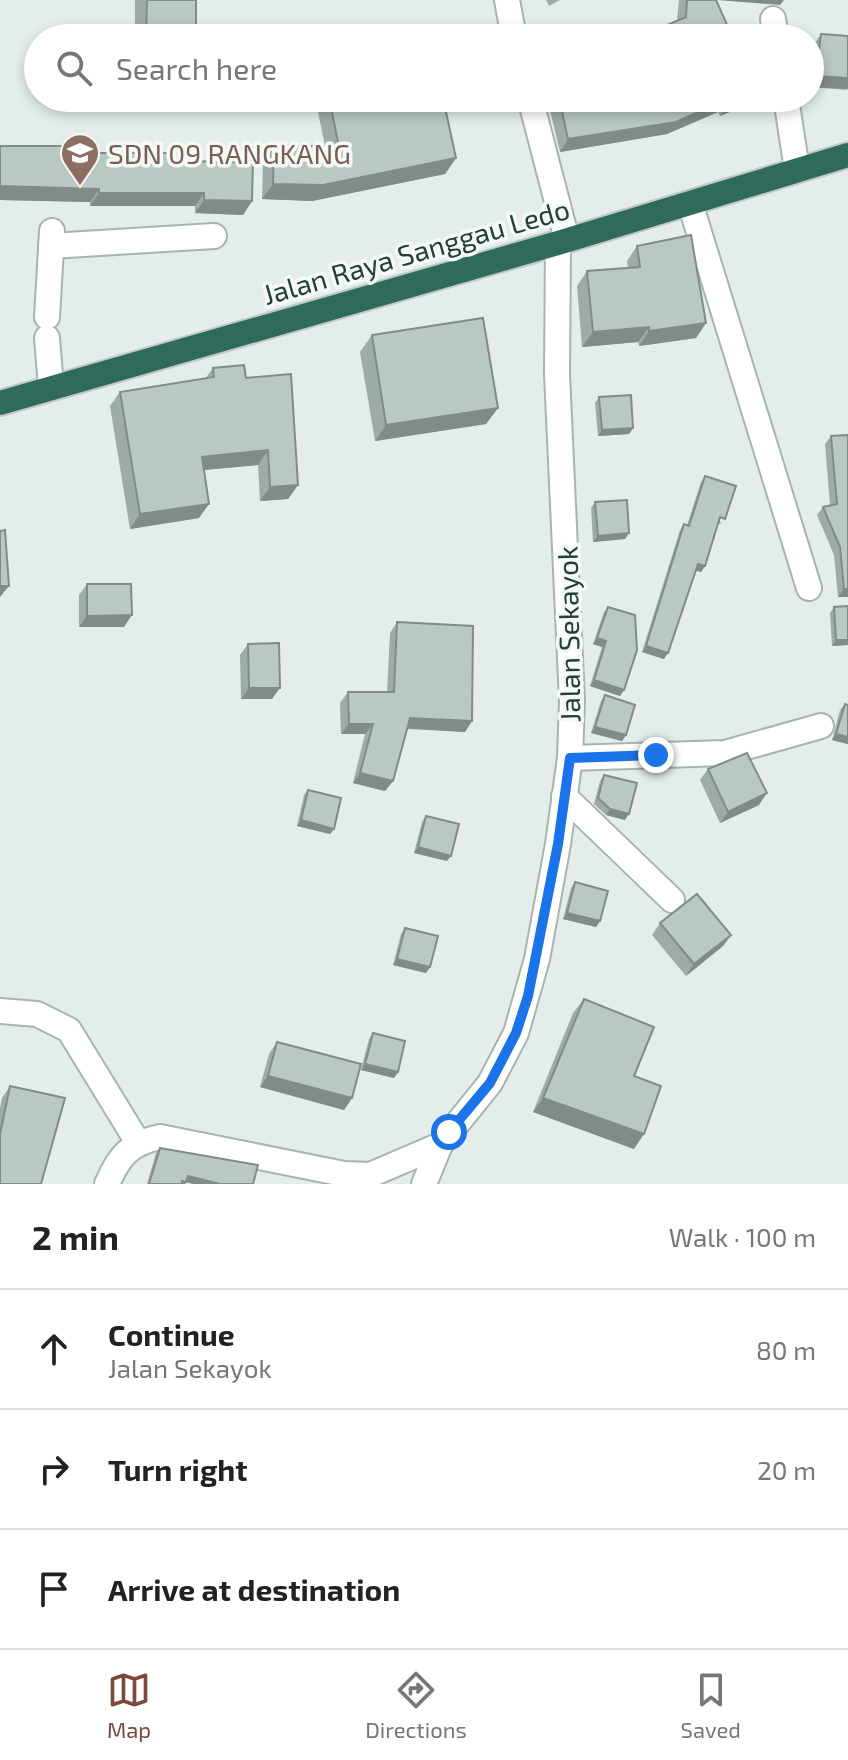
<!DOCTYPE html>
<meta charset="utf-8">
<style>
:root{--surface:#fff;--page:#f2f2f2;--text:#222;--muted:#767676;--line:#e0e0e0;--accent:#7f483d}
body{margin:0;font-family:"Exo 2",sans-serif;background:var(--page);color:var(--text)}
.stop{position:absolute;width:24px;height:24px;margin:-18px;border:6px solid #1a73e8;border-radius:50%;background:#fff}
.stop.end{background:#1a73e8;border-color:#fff;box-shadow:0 2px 8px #0008}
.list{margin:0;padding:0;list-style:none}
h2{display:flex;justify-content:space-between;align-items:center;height:104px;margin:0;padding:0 32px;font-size:34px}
h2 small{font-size:26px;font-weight:400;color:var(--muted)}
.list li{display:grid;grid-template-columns:52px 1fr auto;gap:24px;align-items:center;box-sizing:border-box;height:120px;padding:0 32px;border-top:2px solid var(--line)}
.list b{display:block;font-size:30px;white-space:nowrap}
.list p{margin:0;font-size:26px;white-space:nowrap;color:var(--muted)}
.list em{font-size:26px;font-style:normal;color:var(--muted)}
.icon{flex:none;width:44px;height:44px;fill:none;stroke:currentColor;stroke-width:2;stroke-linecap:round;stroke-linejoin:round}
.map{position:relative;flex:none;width:848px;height:1184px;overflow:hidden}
.search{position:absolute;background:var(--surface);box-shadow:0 4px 12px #0003;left:24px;right:24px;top:24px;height:88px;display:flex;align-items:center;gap:20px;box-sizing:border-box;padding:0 28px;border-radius:44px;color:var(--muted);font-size:30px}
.sheet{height:464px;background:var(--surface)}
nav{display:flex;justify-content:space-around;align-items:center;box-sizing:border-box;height:112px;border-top:2px solid var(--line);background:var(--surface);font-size:22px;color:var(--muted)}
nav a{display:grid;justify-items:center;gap:4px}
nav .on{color:var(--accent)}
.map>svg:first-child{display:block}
</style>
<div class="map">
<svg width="848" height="1184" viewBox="0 0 848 1184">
<rect width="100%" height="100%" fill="#e4ede9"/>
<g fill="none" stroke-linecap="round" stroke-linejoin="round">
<g stroke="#a6b5b0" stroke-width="28">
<g id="minor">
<path d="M507,0L514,38"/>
<path d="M773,19L776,38"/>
<path d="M530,98L567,240"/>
<path d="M786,98L797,170"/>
<path d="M690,203L809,588"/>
<path d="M51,246L214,236"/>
<path d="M47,317L52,231"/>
<path d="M47,338L51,387"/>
<path d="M570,758L725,753L821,726"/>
<path d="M564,796L672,900"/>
<path d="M0,1011L37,1014L69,1030L137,1141"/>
<path d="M107,1184C119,1156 130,1143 160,1137L344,1174L370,1175L440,1145"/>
<path d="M424,1184L440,1145L490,1083L516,1033L537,959L558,844L570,758L572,701L557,374L558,243"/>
</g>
</g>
<g stroke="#c1c9c7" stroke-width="28">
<path id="highway" d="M0,403L558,243L848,155"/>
</g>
<use href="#minor" stroke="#fff" stroke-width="24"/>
<use href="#highway" stroke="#2f6b5a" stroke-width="24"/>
</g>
<g fill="#9faca6">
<rect x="135" y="0" width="61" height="38"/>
<path d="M546,0H560L549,6Z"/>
<path d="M679,0H716L733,38H647L653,31L677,20Z"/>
<path d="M821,34L848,36L847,90L810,87V72L813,46Z"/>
<path d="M315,98H443L456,158L445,174L312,201L262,199L263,160L274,145L325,146Z"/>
<path d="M547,98H752L748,104L720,116L718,112L667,134L560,152Z"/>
<path d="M0,146L172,161L252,201L243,215L195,213V206H90V202L0,200Z"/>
<path d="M637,246L706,323L696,338L639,346L638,342L582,347L577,286L587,271L628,268L627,261Z"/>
<path d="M372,335L498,408L486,424L375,441L360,352Z"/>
<path d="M213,368L246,378L298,485L288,499L260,501L258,465L204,470L199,518L130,529L110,406L120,392L205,379Z"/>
<path d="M599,397L633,428L629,434L598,436L595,403Z"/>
<path d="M831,436L848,597H838L834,555L817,515L823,507L830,505L825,444Z"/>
<path d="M705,476L721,524H718L705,566L701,572L696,570L664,659L642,652L680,530L684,524L687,525L701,482Z"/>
<path d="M595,502L629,533L625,539L593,542L591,508Z"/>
<path d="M87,584L124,627H79V595Z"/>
<path d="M608,607L624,690L620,696L590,686L602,647L593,644L604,612Z"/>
<path d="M834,607L848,645L832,646L830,613Z"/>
<path d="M397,622L472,721L465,732L407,729L393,781L385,791L353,783L365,734H341L340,703L348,692H387L390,633Z"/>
<path d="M248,644L272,699H241L240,655Z"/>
<path d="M605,695L626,735L622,741L591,733L601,701Z"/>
<path d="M845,704L848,744L832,740L840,710Z"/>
<path d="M708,769L759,805L720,823L700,780Z"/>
<path d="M604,775L625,820L606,815L594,804L600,781Z"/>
<path d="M308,790L334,829L330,834L297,826L304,795Z"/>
<path d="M426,816L447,861L414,853L422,822Z"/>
<path d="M575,882L600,921L596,927L563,919L571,888Z"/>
<path d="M660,923L731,935L723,946L686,976L652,935Z"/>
<path d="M405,928L430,967L426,973L393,965L401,934Z"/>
<path d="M584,999L634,1076V1149L533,1112L573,1013Z"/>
<path d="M373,1033L398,1072L394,1078L361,1070L369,1039Z"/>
<path d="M277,1042L352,1098L344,1110L260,1087L269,1054Z"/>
<path d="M10,1086L0,1184V1108L2,1098Z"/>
<path d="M160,1148L185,1184H147L156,1153Z"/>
</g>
<g fill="#828c87">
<path d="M717,0H784L780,5Z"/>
<path d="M816,76L848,78V89L810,87V84Z"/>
<path d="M139,98H189L183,107L133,105Z"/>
<path d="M740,98H752L748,104L720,116L729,103Z"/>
<path d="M727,99L718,112L667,134L560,152L568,139Z"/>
<path d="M456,158L445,174L312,201L262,199L273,184Z"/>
<path d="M0,186L99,189L90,202L0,200Z"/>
<path d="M99,193H204L195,206H90Z"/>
<path d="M204,200L252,201L243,215L195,213Z"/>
<path d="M706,323L696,338L639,346L649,331Z"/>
<path d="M649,327L638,342L582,347L593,332Z"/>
<path d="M498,408L486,424L375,441L386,425Z"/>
<path d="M633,428L629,434L598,436L602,430Z"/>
<path d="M268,450L258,465L192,471L202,457Z"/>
<path d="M298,485L288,499L260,501L270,487Z"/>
<path d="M209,504L199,518L130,529L140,514Z"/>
<path d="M629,533L625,539L593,542L598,536Z"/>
<path d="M698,564L705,566L701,572L694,570Z"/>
<path d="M0,586H9L0,597Z"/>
<path d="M844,589H848V597H838Z"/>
<path d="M132,615L124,627H79L87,616Z"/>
<path d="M597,638L606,641L602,647L593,644Z"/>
<path d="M836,640H848V645L832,646Z"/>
<path d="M646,646L668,653L664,659L642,652Z"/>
<path d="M594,680L624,690L620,696L590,686Z"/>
<path d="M249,688H280L272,699H241Z"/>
<path d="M410,718L472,721L465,732L402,728Z"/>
<path d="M349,724H373L365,734H341Z"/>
<path d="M595,727L626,735L622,741L591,733Z"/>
<path d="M836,734L848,737V744L832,740Z"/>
<path d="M360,773L393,781L385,791L353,783Z"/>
<path d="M767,793L759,805L720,823L728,812Z"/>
<path d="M610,809L629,814L625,820L606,815Z"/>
<path d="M301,820L334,829L330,834L297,826Z"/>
<path d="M418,847L451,856L447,861L414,853Z"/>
<path d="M567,913L600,921L596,927L563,919Z"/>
<path d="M731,935L723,946L686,976L694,964Z"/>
<path d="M397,959L430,967L426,973L393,965Z"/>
<path d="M365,1064L398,1072L394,1078L361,1070Z"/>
<path d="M268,1076L352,1098L344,1110L260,1087Z"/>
<path d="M543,1098L644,1134L634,1149L533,1112Z"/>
<path d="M188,1176L220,1184H193L186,1182L185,1184H180Z"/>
</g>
<g fill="#b9c8c1" stroke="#828c87" stroke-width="2">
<path d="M147,0H196V38H146Z"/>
<path d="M687,0H716L733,38H656L653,31L686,17Z"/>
<path d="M821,34L848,36V78L816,76Z"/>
<path d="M329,98H443L456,158L323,185L273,184L274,145L339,147Z"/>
<path d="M559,98H740L729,103L727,99L676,122L568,139Z"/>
<path d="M0,146H72V153H172V161L253,162L252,201L204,200V193H99V189L0,186Z"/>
<path d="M691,235L706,323L649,331V327L593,332L587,271L640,267L637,246Z"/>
<path d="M483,318L498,408L386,425L372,335Z"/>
<path d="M244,365L246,378L291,374L298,485L270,487L268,450L202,457L209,504L140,514L120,392L214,377L213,368Z"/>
<path d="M631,395L633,428L602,430L599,397Z"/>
<path d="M848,435V589H844L840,547L823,507L837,504L831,436Z"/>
<path d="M705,476L736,486L725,519L720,517L705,566L698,564L668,653L646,646L684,524L689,526Z"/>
<path d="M627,500L629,533L598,536L595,502Z"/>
<path d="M5,530L9,586H0V531Z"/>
<path d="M87,584H131L132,615L87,616Z"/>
<path d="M848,606V640H836L834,607Z"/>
<path d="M608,607L635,615L637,650L624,690L594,680L606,641L597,638Z"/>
<path d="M397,622L473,626L472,721L410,718L393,781L360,773L373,724H349L348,692H394Z"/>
<path d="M279,643L280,688H249L248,644Z"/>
<path d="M605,695L635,705L626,735L595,727Z"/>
<path d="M845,704L848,705V737L836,734Z"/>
<path d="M747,753L767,793L728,812L708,769Z"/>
<path d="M604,775L637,783L629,814L610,809L598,798Z"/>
<path d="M308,790L341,798L334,829L301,820Z"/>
<path d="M426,816L459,824L451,856L418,847Z"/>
<path d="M575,882L608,891L600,921L567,913Z"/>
<path d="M697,894L731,935L694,964L660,923Z"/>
<path d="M405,928L438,936L430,967L397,959Z"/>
<path d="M584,999L654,1027L634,1076L661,1086L644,1134L543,1098Z"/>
<path d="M373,1033L405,1041L398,1072L365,1064Z"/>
<path d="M277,1042L361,1064L352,1098L268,1076Z"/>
<path d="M10,1086L65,1098L41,1184H0V1134Z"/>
<path d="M160,1148L258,1165L253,1184H220L188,1176L186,1182L182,1181V1184H149Z"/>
</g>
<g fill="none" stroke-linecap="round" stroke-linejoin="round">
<path stroke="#1a73e8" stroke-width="10" d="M449,1132L490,1083L516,1033L528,996L558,844L570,758L656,755"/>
</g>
<defs>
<g id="school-pin" transform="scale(2)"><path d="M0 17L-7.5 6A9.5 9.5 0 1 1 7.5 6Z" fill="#8d6e63" stroke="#f5faf7"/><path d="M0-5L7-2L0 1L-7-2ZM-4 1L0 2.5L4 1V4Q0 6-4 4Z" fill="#fff"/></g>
</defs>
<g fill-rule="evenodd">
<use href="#school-pin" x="80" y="153"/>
</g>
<g text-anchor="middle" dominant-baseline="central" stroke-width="7" stroke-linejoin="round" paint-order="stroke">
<g font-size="28" fill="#785e54" stroke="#f5faf7" text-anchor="start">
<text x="108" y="153">SDN 09 RANGKANG</text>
</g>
<g font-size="28" fill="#233f36" stroke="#f5faf7">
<text transform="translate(416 251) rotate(-16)">Jalan Raya Sanggau Ledo</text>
<text transform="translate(568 634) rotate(-91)">Jalan Sekayok</text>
</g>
</g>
</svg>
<div class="stop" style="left:449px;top:1132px"></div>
<div class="stop end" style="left:656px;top:755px"></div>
<div class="search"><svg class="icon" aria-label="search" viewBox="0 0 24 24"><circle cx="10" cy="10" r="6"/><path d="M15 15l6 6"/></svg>Search here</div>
</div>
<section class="sheet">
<h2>2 min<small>Walk · 100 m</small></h2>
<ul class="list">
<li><svg class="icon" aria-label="ahead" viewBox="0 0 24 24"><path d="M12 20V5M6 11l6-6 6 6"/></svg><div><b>Continue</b><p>Jalan Sekayok</p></div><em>80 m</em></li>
<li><svg class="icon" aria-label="right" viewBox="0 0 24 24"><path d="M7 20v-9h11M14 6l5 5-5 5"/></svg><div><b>Turn right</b></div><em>20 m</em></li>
<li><svg class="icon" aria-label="arrive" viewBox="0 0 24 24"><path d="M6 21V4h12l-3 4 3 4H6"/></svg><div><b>Arrive at destination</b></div></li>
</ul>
</section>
<nav>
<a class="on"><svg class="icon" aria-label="map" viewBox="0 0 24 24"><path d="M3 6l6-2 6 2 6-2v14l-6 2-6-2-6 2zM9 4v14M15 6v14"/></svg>Map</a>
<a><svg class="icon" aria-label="directions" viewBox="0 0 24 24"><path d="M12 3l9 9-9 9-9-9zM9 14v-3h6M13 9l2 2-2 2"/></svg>Directions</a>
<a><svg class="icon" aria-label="saved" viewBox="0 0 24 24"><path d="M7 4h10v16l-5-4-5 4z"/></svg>Saved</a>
</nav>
